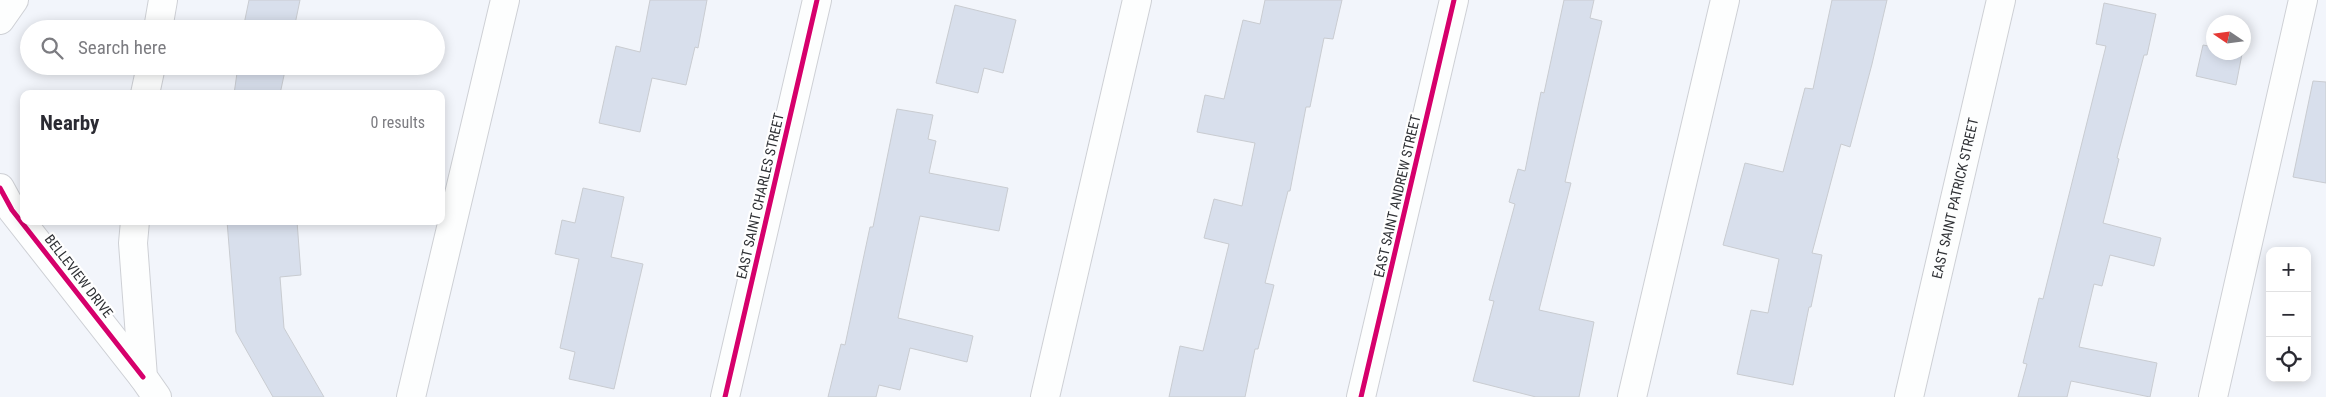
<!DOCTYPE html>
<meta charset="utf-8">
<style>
:root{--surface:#fff;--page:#f7f7f7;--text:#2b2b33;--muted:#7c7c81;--line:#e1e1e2}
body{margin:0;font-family:"Roboto Condensed",sans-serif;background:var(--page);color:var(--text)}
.controls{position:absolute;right:15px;bottom:15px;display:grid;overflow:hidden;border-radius:10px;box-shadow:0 2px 12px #0003}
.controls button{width:45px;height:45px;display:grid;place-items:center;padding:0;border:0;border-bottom:1px solid var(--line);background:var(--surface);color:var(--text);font:25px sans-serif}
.compass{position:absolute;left:2206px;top:15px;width:45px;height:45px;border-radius:50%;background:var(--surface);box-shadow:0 2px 12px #0003;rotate:283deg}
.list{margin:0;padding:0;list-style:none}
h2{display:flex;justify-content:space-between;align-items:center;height:65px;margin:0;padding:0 20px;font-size:21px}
h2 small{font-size:16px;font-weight:400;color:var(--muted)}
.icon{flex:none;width:28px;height:28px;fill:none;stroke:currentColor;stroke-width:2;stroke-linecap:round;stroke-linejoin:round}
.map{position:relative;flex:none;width:2326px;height:397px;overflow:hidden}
.search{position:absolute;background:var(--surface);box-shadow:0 2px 12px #0003;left:20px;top:20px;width:425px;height:55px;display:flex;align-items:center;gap:12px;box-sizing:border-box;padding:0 18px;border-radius:28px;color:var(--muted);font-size:19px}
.panel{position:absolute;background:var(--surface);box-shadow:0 2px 12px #0003;left:20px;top:90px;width:425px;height:135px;border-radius:10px}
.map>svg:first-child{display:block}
</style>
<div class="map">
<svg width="2326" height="397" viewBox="0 0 2326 397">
<rect width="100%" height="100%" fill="#f2f5fb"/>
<g fill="#d8dfec" stroke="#c9ccd1">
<path d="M249,0H300L294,29H243Z"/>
<path d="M650,0H707L698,48L695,47L686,85L652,78L640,132L599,123L616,46L640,52Z"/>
<path d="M1265,0H1342L1333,39L1324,38L1310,107H1306L1290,191H1288L1265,283L1274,285L1258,349H1255L1245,397H1169L1180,346L1203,351L1229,244L1204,238L1214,199L1242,206L1255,143L1197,132L1205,95L1224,99L1243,20L1260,24Z"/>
<path d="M1564,0H1594L1590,18L1602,21L1565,182L1571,183L1539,310L1594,322L1579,397H1536L1473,381L1494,301L1489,300L1515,204L1509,202L1518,169L1525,171L1541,92L1544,93Z"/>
<path d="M1832,0H1887L1872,64L1850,147L1841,144L1812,253L1822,255L1811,307H1809L1793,385L1737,374L1751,310L1768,313L1779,259L1723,245L1745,163L1783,172L1805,88L1813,89Z"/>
<path d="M2104,3L2156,14L2147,55H2144L2117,158L2119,159L2103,223L2161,238L2154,266L2110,255L2102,286L2094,284L2079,347L2157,363L2150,397L2071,381L2067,397H2018L2027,364L2023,363L2039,298L2043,299L2106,46L2096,44Z"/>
<path d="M955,5L1016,20L1003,73L984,68L978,93L936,83Z"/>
<path d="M2203,45L2214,47V52L2242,54L2236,85L2196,76Z"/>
<path d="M238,66H286L280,94H234Z"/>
<path d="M2313,81L2326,82V183L2293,177Z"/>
<path d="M897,109L933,115L928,139L936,141L929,173L1008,188L999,231L920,216L898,318L973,336L967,362L910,348L900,390L879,385L876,397H828L841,344L845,345L870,227H873Z"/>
<path d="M583,188L624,197L611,257L643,264L614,389L569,379L575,352L560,348L579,259L555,254L562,220L575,223Z"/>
<path d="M227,221H297L301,275L280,277L284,328L324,397H273L236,332Z"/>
</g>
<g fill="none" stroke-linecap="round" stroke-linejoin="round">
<g stroke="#ced0d5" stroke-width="30">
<g id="minor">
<path d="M0,20L14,0"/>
<path d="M158,29L163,0"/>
<path d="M145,94L151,66"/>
<path d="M0,188L12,210L143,377"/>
<path d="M135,221L133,243L143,377L157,397"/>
<path d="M411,397L505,0"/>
<path d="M725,397L817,0"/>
<path d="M1045,397L1137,0"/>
<path d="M1361,397L1454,0"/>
<path d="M1632,397L1725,0"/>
<path d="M2213,397L2303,0"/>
</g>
</g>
<g stroke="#ced0d5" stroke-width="30">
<g id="major">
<path id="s1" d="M1909,397L2001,0"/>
</g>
</g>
<use href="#minor" stroke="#fdfefe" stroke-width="28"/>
<use href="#major" stroke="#fdfefe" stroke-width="28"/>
<g stroke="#fff" stroke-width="8">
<g id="cycleway">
<path d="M0,188L12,210L143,377"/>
<path d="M725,397L817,0"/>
<path d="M1361,397L1454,0"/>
</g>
</g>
<use href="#cycleway" stroke="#d6006c" stroke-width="5"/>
</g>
<g text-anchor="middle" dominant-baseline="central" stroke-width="4.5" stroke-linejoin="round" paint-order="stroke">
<g font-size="14" fill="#2f3135" stroke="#fff">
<text transform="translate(760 196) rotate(-77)">EAST SAINT CHARLES STREET</text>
<text transform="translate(1397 196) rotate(-77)">EAST SAINT ANDREW STREET</text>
<text stroke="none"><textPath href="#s1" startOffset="204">EAST SAINT PATRICK STREET</textPath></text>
<text transform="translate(79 276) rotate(52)">BELLEVIEW DRIVE</text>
</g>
</g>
</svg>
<div class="controls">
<button>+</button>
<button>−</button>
<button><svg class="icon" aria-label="locate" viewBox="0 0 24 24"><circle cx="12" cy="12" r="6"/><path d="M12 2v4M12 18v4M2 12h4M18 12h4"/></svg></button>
</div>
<svg class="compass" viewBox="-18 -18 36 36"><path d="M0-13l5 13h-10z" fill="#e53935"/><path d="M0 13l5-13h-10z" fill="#7c7c81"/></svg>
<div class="search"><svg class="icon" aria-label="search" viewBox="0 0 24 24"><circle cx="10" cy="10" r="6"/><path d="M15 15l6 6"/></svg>Search here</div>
<section class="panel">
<h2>Nearby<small>0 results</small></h2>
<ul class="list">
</ul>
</section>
</div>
